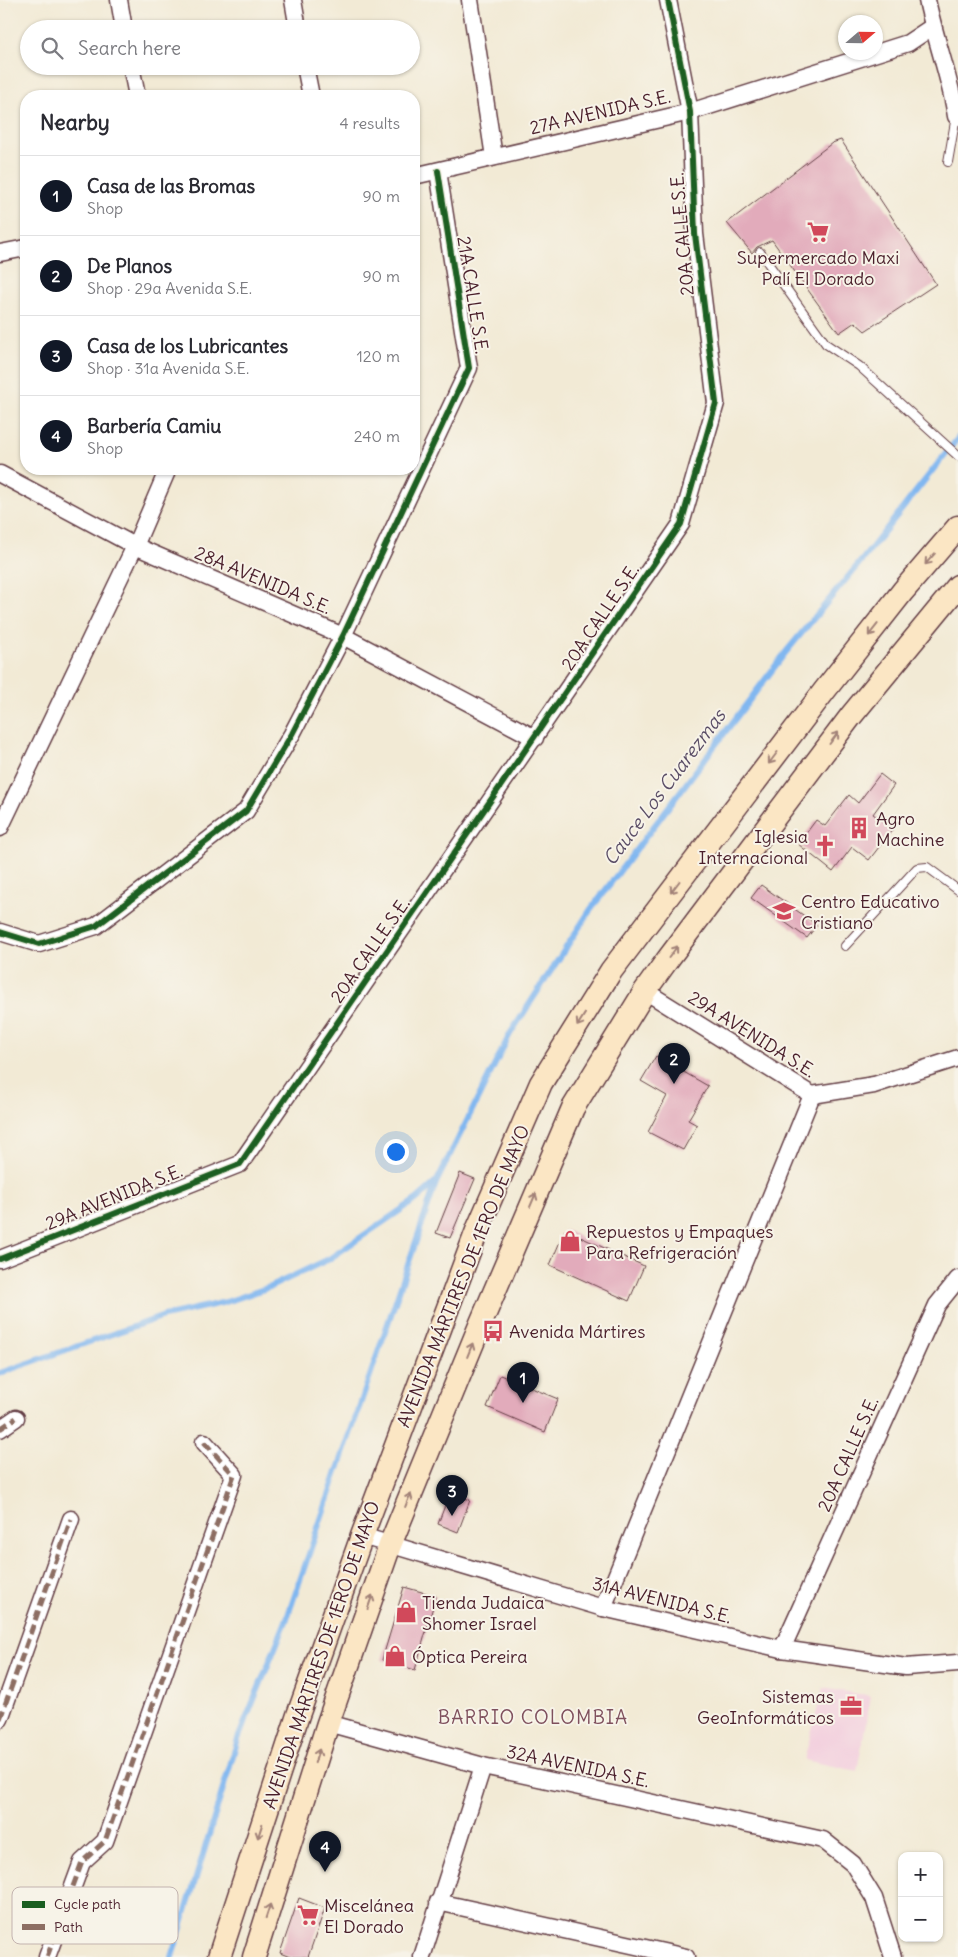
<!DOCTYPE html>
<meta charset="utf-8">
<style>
:root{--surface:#fff;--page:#f7f7f7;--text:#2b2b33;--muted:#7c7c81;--line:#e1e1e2;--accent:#111827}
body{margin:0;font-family:Delius,sans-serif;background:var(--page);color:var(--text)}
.controls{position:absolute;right:15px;bottom:15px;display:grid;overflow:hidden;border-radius:10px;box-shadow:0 1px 4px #0004}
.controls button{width:45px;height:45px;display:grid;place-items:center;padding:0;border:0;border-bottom:1px solid var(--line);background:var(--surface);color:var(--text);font:25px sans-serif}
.compass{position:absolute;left:838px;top:15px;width:45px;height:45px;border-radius:50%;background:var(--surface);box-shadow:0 1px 4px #0004;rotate:70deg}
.you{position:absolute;left:395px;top:1151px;width:18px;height:18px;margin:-12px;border:4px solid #fff;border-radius:50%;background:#1a73e8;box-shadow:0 0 0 8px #1a73e833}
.badge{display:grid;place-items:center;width:32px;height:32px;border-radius:50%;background:var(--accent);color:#fff;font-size:16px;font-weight:700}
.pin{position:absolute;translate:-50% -41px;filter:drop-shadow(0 1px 2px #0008)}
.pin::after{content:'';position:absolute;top:26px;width:18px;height:15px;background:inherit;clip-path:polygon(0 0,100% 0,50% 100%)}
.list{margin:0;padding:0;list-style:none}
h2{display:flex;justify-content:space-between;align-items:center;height:65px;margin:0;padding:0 20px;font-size:21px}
h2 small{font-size:16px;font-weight:400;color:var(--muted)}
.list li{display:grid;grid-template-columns:32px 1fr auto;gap:15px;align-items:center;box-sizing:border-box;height:80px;padding:0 20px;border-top:1px solid var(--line)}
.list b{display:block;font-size:19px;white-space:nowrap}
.list p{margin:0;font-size:16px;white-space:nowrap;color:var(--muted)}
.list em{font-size:16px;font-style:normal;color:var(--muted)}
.icon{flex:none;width:28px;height:28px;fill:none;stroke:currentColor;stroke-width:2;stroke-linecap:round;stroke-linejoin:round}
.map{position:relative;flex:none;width:958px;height:1957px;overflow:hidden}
.search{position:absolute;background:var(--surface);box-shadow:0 1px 4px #0004;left:20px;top:20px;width:400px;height:55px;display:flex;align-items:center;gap:12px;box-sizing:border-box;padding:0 18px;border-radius:28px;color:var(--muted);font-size:19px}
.panel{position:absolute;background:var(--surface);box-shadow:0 1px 4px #0004;left:20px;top:90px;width:400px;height:385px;border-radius:20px}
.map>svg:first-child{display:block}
</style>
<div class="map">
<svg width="958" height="1957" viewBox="0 0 958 1957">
<rect width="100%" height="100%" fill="#f7f3e8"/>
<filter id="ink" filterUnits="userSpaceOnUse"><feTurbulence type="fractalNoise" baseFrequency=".02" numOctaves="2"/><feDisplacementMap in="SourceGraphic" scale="10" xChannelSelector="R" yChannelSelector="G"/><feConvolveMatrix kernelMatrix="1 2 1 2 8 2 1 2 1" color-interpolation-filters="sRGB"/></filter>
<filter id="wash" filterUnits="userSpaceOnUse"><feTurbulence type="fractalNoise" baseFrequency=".0096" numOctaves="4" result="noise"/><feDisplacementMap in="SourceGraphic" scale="20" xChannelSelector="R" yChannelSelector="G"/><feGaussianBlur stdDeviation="1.12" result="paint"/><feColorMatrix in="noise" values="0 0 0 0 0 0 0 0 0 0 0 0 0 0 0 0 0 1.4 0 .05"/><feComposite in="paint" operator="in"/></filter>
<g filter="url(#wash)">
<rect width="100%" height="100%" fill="#f2ead5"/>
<path fill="#f3cfde" d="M823,1688L871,1696L857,1771L804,1760Z"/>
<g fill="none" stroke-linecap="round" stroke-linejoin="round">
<g stroke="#81b7f0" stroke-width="6">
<path d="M0,1373L164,1316L226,1302L270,1287L329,1259L417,1199L435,1183"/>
<path d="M172,1957L238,1739L286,1621L436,1183L510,1034L591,909L786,652L862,560L958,438"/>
</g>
</g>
<g id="blocks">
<g fill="#e2abbb">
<path d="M841,140L936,284L865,331L855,322L839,333L772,240L757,247L752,253L727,223L832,143Z"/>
<path d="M880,774L894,785L873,814L893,829L869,860L852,847L833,872L798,844L816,820L825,826L849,795L858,803Z"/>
<path d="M761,885L817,925L807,938L751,898Z"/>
<path d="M656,1056L708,1086L688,1120L697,1125L683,1150L648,1132L667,1096L641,1081Z"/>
<path d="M460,1173L475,1179L450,1238L436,1233Z"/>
<path d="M565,1230L644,1266L629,1301L550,1265Z"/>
<path d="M500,1375L558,1399L545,1432L487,1407Z"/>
<path d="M450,1492L470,1500L458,1532L438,1524Z"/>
<path d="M404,1587L436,1596L415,1670L382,1660Z"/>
<path d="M299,1898L325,1908L308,1957H290L280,1953Z"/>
</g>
</g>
</g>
<g filter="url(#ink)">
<use href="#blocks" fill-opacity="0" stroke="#633d44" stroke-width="1"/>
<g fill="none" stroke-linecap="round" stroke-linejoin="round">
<g stroke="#633d44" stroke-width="10">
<g id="lane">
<path d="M948,162L956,116"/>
<path d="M760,252L826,344L859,366L958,456"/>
<path d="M845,946L917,868L927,867L958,890"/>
</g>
</g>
<g stroke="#633d44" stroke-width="19">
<g id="street">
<path d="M119,0L124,29"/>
<path d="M293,0L298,29"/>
<path d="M470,0L494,157"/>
<path d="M927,0C935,39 950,77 956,116L958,117"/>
<path d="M131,66L137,96"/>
<path d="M305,66L311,96"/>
<path d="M414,176L690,112L908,43L932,27"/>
<path d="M0,253L26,248"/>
<path d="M0,474L135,546L343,636L535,738"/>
<path d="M0,828L135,546L168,469"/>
<path d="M0,932L39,944L96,926L246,811L292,734L343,636L469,368L438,171"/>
<path d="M645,991L812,1095L874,1085L958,1058"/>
<path d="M0,1259L240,1164L681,524L716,403L695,234L690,112L668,0"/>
<path d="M0,1429L16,1418"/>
<path d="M362,1536L603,1608L782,1649L906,1667L958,1663"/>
<path d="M603,1608L812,1095"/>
<path d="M782,1649L937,1305L958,1279"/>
<path d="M0,1719L71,1519"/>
<path d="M328,1723L483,1766L823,1840L853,1864L874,1898L893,1957"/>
<path d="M438,1902L686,1957"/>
<path d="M47,1957L82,1862L105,1841L234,1475L204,1442"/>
<path d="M422,1957L483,1766"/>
</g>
</g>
<g stroke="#633d44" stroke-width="25">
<g id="secondary">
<path d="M219,1957L298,1715L362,1536L478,1228L541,1083L611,971L825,690L903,591L958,527"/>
<path d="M254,1957L328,1723L390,1545L481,1323L573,1108L645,991L668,959L851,716L958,586"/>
</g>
</g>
<use href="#lane" stroke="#fff" stroke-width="8"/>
<use href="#street" stroke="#fff" stroke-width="16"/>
<use href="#secondary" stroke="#fbe6c4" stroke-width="22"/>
<g stroke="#8d6e63" stroke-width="5" stroke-dasharray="10 5" stroke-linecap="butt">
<path d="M0,1429L16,1418"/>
<path d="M0,1719L71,1519"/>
<path d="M47,1957L82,1862L105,1841L234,1475L204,1442"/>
</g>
<g stroke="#f7f3e8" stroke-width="9">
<g id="cycleway">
<path d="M0,932L39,944L96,926L246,811L292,734L343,636L469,368L438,171"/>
<path d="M0,1259L240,1164L681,524L716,403L695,234L690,112L668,0"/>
</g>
</g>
<use href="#cycleway" stroke="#1b5e20" stroke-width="6"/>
</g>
<defs><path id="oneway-shaft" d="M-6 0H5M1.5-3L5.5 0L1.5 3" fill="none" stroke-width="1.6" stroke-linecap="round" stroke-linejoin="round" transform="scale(1.25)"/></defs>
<g stroke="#a28278">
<use href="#oneway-shaft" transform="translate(930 559) rotate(131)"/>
<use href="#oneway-shaft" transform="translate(873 630) rotate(128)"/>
<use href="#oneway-shaft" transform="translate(834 738) rotate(-53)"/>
<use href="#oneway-shaft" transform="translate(773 758) rotate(127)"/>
<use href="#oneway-shaft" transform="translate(675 887) rotate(127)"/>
<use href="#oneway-shaft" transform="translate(673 952) rotate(-53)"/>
<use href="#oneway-shaft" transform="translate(581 1020) rotate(122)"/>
<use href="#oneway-shaft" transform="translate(533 1200) rotate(-67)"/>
<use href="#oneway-shaft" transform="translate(470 1350) rotate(-68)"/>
<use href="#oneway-shaft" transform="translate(408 1500) rotate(-68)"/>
<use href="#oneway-shaft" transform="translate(370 1602) rotate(-71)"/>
<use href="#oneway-shaft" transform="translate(317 1756) rotate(-72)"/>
<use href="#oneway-shaft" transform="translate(260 1831) rotate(108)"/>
<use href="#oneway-shaft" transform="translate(268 1911) rotate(-72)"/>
</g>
</g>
<defs>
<g id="supermarket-bare" transform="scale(1.725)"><path d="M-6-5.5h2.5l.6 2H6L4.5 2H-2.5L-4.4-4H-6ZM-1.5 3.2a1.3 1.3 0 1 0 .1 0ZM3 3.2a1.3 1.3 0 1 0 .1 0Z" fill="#d1495b" stroke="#f7f3e8" stroke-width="2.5" paint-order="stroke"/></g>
<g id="building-bare" transform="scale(1.725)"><path d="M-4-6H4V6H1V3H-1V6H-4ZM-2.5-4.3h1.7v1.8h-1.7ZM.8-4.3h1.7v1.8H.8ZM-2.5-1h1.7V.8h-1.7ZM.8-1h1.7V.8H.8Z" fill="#d1495b" stroke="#f7f3e8" stroke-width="2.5" paint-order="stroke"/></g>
<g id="church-bare" transform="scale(1.725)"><path d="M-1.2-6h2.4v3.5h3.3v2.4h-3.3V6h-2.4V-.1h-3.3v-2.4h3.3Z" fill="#d1495b" stroke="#f7f3e8" stroke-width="2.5" paint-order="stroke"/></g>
<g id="school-bare" transform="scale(1.725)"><path d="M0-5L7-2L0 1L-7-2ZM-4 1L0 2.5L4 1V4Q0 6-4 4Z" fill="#d1495b" stroke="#f7f3e8" stroke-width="2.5" paint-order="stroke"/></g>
<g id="shop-bare" transform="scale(1.725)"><path d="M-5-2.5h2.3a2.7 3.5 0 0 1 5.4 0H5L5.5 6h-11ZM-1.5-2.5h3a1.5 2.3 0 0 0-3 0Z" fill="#d1495b" stroke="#f7f3e8" stroke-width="2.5" paint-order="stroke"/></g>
<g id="bus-bare" transform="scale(1.725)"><path d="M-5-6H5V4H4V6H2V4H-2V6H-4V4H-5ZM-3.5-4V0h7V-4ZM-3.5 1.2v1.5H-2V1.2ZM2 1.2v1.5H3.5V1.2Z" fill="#d1495b" stroke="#f7f3e8" stroke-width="2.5" paint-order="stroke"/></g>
<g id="office-bare" transform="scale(1.725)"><path d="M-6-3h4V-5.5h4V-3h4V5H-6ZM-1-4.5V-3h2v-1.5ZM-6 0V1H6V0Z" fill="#d1495b" stroke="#f7f3e8" stroke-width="2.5" paint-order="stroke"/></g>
</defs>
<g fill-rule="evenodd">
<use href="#supermarket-bare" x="818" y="232"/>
<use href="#building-bare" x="859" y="828"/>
<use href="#church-bare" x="825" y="846"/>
<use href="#school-bare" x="784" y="911"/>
<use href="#shop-bare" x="570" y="1241"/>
<use href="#bus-bare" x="493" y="1331"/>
<use href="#shop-bare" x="406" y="1612"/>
<use href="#shop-bare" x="395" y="1656"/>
<use href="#office-bare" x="851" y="1706"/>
<use href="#supermarket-bare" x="308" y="1915"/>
</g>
<g text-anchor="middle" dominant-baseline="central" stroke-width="4" stroke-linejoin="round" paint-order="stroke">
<g font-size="18" fill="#4a1f2b" stroke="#f7f3e8">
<text transform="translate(600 112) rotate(-13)">27A AVENIDA S.E.</text>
<text transform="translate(682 234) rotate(-95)">20A CALLE S.E.</text>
<text transform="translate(473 295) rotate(81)">21A CALLE S.E.</text>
<text transform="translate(263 580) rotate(23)">28A AVENIDA S.E.</text>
<text transform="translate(600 617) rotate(-56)">20A CALLE S.E.</text>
<text transform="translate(370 950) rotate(-55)">20A CALLE S.E.</text>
<text transform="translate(752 1034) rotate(32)">29A AVENIDA S.E.</text>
<text transform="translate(114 1197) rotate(-22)">29A AVENIDA S.E.</text>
<text transform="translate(463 1276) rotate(-68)">AVENIDA MÁRTIRES DE 1ERO DE MAYO</text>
<text transform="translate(848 1454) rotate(-66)">20A CALLE S.E.</text>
<text transform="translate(662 1600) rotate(14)">31A AVENIDA S.E.</text>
<text transform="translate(321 1655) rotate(-71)">AVENIDA MÁRTIRES DE 1ERO DE MAYO</text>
<text transform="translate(578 1766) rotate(12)">32A AVENIDA S.E.</text>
</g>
<g font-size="18" fill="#4a1f2b" stroke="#f7f3e8" text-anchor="start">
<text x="818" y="257" text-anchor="middle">Supermercado Maxi<tspan x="818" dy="21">Palí El Dorado</tspan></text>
<text x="876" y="818">Agro<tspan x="876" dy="21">Machine</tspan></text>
<text x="808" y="836" text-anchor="end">Iglesia<tspan x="808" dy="21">Internacional</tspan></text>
<text x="801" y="901">Centro Educativo<tspan x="801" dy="21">Cristiano</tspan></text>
<text x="586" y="1231">Repuestos y Empaques<tspan x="586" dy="21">Para Refrigeración</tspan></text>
<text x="509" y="1331">Avenida Mártires</text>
<text x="422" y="1602">Tienda Judaica<tspan x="422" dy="21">Shomer Israel</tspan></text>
<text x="412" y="1656">Óptica Pereira</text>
<text x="834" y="1696" text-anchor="end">Sistemas<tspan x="834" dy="21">GeoInformáticos</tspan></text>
<text x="324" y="1905">Miscelánea<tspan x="324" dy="21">El Dorado</tspan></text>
</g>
<g font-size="19" font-style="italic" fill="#5a4d66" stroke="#f7f3e8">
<text transform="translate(664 787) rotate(-53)">Cauce Los Cuarezmas</text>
</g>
<g font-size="19" letter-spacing="1" fill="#7f505d" stroke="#f7f3e8">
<text x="533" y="1717">BARRIO COLOMBIA</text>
</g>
</g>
<rect x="12" y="1887" width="166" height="57" rx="8" fill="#f7f3e8" stroke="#c3b3af" stroke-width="1"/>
<rect x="22" y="1901" width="23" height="7" fill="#1b5e20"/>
<rect x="22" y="1924" width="23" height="6" fill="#8d6e63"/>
<g font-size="14" fill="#4a1f2b">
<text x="54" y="1909">Cycle path</text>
<text x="54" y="1932">Path</text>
</g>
</svg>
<div class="controls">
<button>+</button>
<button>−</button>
</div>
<svg class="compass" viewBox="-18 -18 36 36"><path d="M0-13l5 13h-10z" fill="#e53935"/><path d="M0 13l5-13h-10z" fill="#7c7c81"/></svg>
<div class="you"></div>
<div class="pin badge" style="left:523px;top:1403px">1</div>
<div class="pin badge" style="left:674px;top:1084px">2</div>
<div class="pin badge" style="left:452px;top:1516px">3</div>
<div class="pin badge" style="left:325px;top:1872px">4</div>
<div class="search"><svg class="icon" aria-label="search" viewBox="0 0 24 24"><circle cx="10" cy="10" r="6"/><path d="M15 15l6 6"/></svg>Search here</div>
<section class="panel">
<h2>Nearby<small>4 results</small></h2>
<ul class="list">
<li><span class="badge">1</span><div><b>Casa de las Bromas</b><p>Shop</p></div><em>90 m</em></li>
<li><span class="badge">2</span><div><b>De Planos</b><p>Shop · 29a Avenida S.E.</p></div><em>90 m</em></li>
<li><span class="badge">3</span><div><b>Casa de los Lubricantes</b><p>Shop · 31a Avenida S.E.</p></div><em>120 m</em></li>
<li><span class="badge">4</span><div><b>Barbería Camiu</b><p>Shop</p></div><em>240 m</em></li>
</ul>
</section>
</div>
